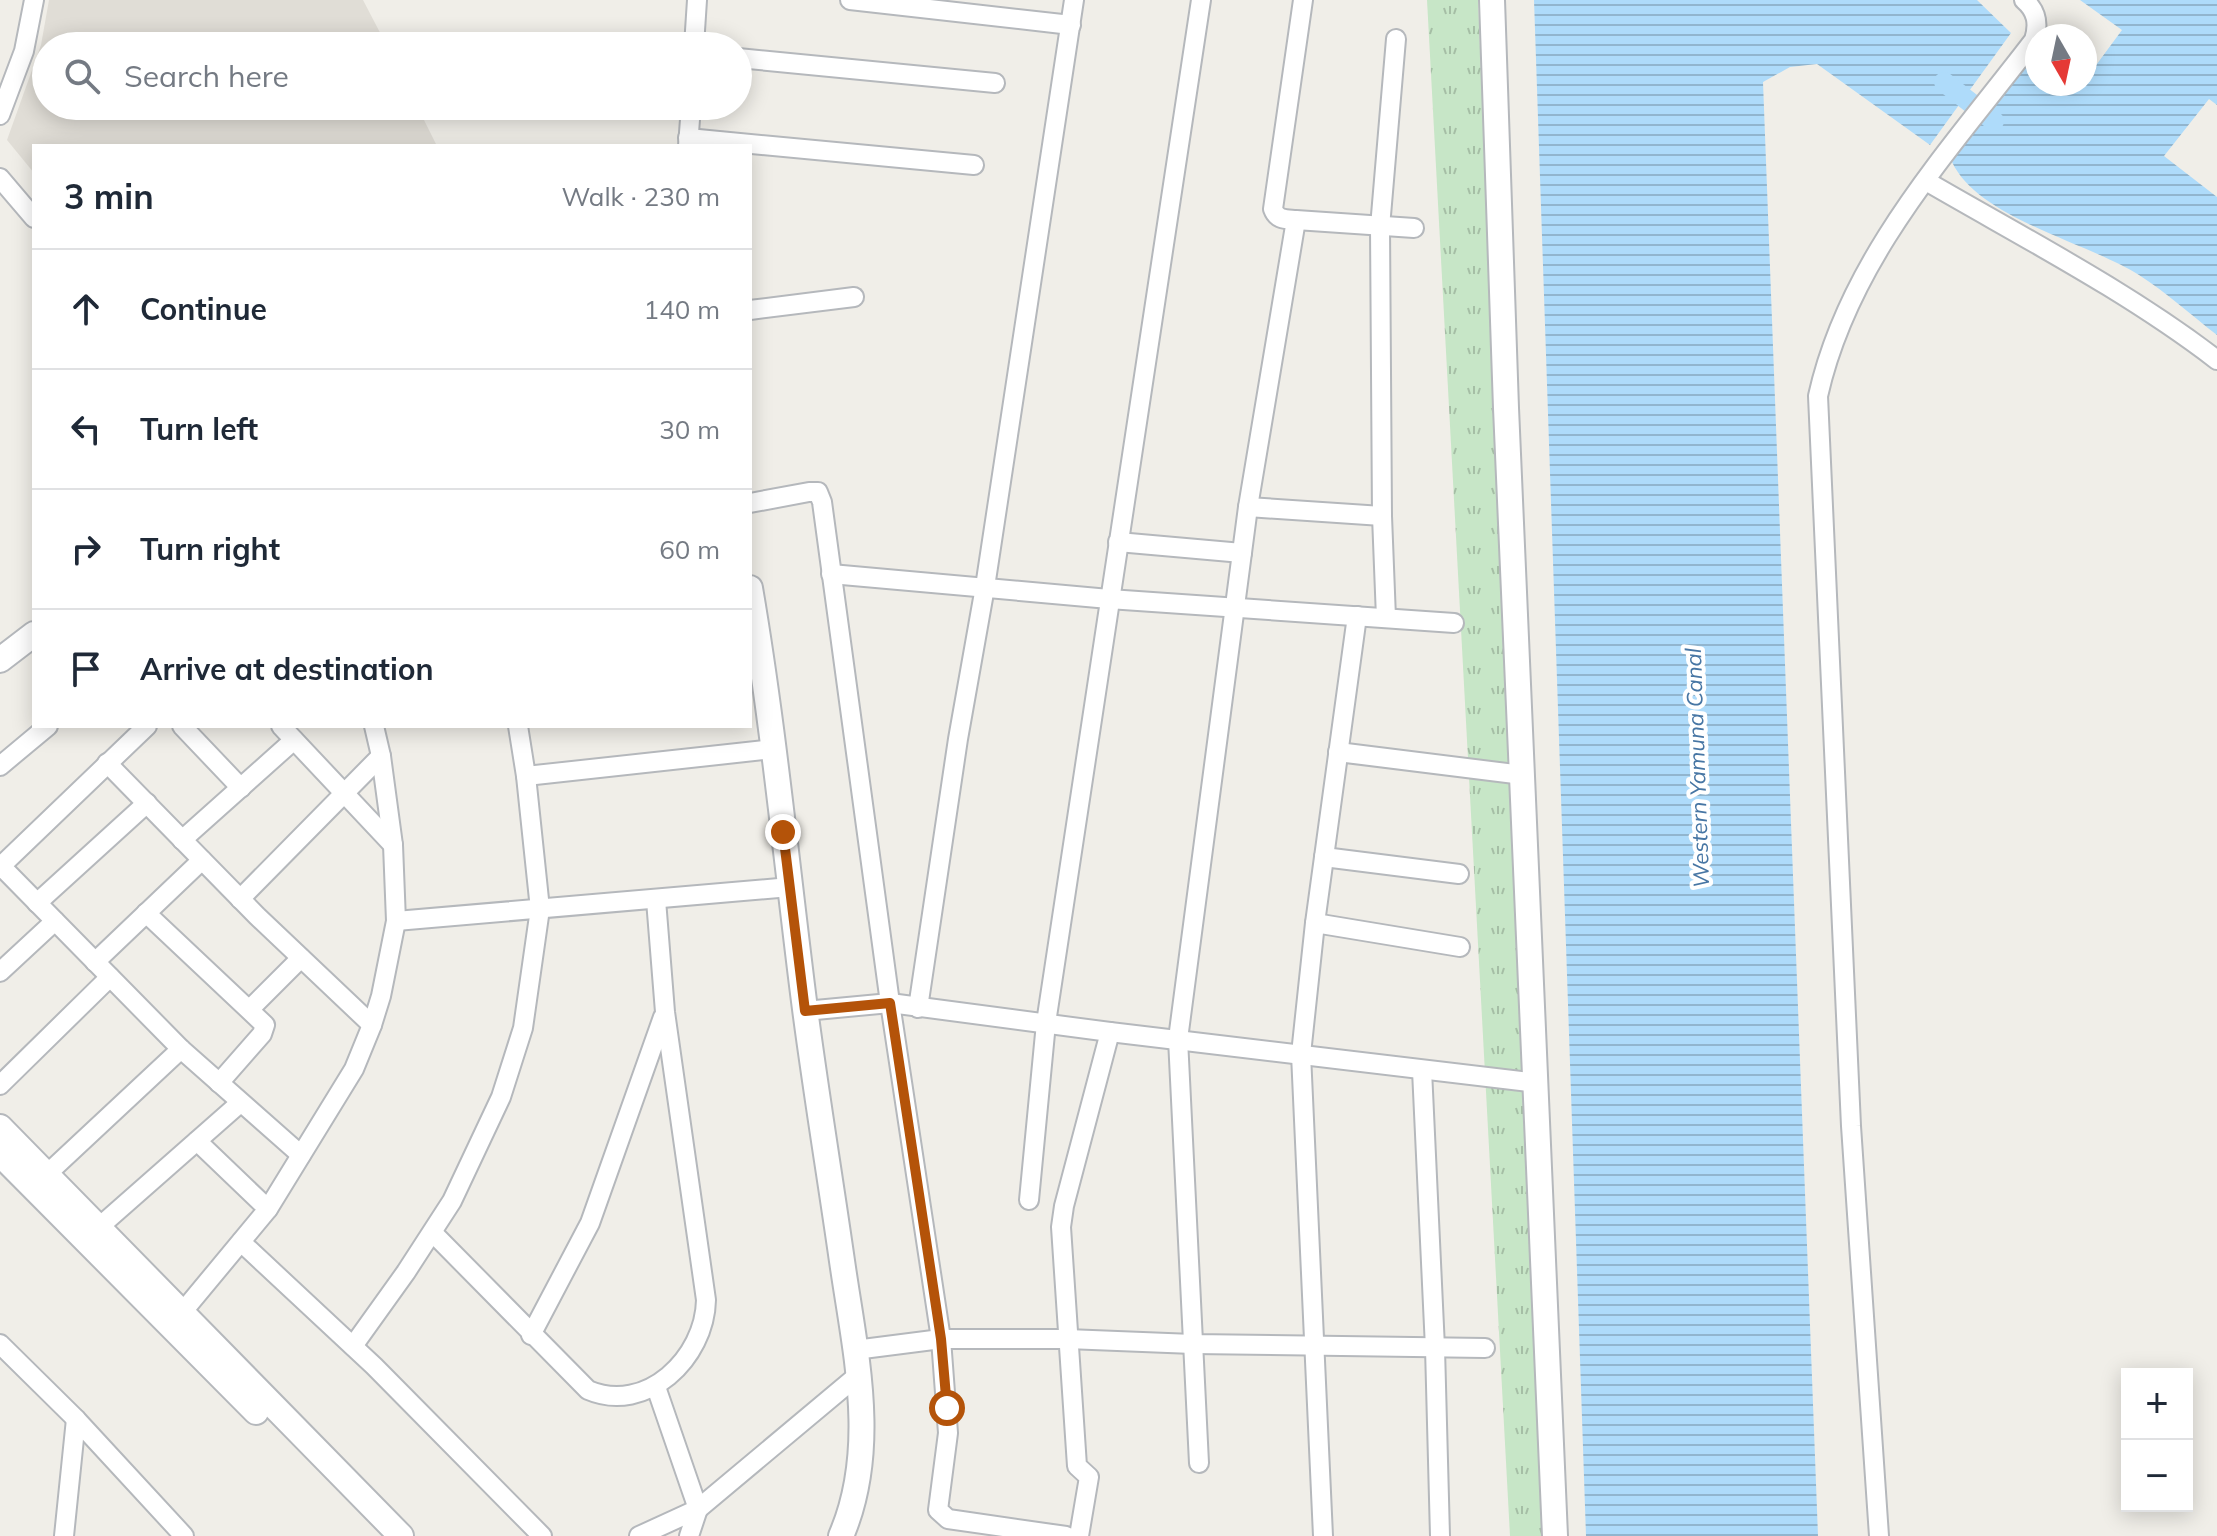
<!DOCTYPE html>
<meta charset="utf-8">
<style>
:root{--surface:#fff;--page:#f6f6f7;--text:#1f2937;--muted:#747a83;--line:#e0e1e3}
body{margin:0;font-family:Mulish,sans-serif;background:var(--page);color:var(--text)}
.controls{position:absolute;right:24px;bottom:24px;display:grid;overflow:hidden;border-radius:0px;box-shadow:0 4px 20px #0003}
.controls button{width:72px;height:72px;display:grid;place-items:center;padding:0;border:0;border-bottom:2px solid var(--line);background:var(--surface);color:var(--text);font:40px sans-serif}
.compass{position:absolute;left:2025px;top:24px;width:72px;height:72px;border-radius:50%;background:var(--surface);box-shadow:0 4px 20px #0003;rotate:171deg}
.stop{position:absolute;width:24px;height:24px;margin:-18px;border:6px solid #b45309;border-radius:50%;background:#fff}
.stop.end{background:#b45309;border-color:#fff;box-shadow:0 2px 8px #0008}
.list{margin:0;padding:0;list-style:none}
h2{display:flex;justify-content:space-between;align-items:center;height:104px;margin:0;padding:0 32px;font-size:34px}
h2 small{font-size:26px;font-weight:400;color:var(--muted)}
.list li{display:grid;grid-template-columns:52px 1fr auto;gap:24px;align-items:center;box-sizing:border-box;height:120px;padding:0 32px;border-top:2px solid var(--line)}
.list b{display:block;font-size:30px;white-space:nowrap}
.list em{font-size:26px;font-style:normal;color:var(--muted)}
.icon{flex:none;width:44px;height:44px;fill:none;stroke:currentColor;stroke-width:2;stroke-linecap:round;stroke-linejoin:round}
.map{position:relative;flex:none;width:2217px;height:1536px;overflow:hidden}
.search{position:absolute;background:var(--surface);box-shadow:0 4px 20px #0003;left:32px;top:32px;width:720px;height:88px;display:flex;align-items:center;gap:20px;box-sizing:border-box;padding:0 28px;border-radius:44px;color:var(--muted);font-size:30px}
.panel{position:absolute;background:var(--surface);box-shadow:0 4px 20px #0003;left:32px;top:144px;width:720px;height:584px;border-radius:0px}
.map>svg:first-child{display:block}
</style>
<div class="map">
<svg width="2217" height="1536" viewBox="0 0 2217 1536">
<defs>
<pattern id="grass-tufts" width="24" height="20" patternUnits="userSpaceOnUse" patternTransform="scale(2)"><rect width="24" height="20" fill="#c7e6c7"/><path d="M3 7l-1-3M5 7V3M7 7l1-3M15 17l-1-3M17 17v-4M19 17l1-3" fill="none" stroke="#a5bea5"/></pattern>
<pattern id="water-rules" width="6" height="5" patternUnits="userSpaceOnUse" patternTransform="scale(2)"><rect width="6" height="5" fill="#aedbfa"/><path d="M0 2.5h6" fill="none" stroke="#91b5ce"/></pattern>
</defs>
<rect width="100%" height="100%" fill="#f0eee8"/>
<path fill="#e0ddd6" d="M49,0H363L387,46H46V106H417L437,146H34V173L7,140L41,45Z"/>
<path fill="url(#grass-tufts)" d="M1427,0H1478L1543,1536H1510Z"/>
<g fill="url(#water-rules)">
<path d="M1534,0H1977L2011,33L1930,145L1817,64L1790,67L1763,82L1818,1536H1586Z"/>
<path d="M2080,0H2217V105L2209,99L2164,156L2217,197V335C2191,315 2166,292 2139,275C2087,242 1979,219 1952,162L2034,49L2037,51V84H2085V70L2091,72L2122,30Z"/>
</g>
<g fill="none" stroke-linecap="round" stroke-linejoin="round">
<path stroke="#aedbfa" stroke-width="20" d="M1944,82L1994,121"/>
<g stroke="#b5b8bc" stroke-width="22">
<g id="minor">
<path d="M850,0L1071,25"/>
<path d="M1303,0L1273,209C1277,220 1285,219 1296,220L1414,228"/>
<path d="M543,45L562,46"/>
<path d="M694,46L697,0"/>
<path d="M738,58L995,83"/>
<path d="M0,115L24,51L34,0"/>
<path d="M688,138L974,165"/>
<path d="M688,146L691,106"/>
<path d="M0,178L34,218"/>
<path d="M1926,181C2024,238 2127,291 2217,360"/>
<path d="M750,310L854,297"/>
<path d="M750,503L809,492H818L822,502L890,1003L941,1339L948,1433L938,1510L948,1519L1066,1536"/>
<path d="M1248,507L1382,516"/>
<path d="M1118,542L1242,553"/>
<path d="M831,574L1109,599L1454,623"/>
<path d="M1386,618L1382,516L1380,227L1396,39"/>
<path d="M182,726L241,788"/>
<path d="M281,726L393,845"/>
<path d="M1338,752L1523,775"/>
<path d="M107,763L257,916L372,1025"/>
<path d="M0,766L48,726"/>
<path d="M526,776L773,749"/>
<path d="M182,840L294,740"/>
<path d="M1324,857L1459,874"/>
<path d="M0,865L181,1049L301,1155"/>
<path d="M1,866L147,726"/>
<path d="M240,899L381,756"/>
<path d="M37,903L147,803"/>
<path d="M146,913L265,1025L262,1034L219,1083"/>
<path d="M396,921L790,887"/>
<path d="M1315,923L1460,947"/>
<path d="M95,962L202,860"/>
<path d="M0,972L55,921"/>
<path d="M918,1008L958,739L985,587L1074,0"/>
<path d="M250,1009L301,958"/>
<path d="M805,1011L890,1003L1110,1032L1537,1083"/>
<path d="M1422,1070L1435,1348L1440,1536"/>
<path d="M0,1085L110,977"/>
<path d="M197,1141L268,1209"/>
<path d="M46,1175L181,1049"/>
<path d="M1029,1200L1046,1023L1201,0"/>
<path d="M98,1228L240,1103"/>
<path d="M433,1233L588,1390C646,1415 705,1358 706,1300L665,1012L656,900"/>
<path d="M241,1242L374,1366L542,1536"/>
<path d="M175,1321L268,1209L354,1069L372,1025L381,996L396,921L393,845L381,756L374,726"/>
<path d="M531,1335L590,1223L663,1017"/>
<path d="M0,1344L76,1419L184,1536"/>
<path d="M353,1346L406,1272L452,1201L501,1097L523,1028L540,909L526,776L518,726"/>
<path d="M855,1350L941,1339H1067L1193,1344L1485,1348"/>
<path d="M656,1387L698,1509L689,1536"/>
<path d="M1199,1463L1178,1039L1248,507L1296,220"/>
<path d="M64,1536L76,1419"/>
<path d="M639,1536L698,1509L857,1376"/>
<path d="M1079,1536L1089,1477L1077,1466L1061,1227L1064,1206L1110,1032"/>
<path d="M1323,1536L1301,1054L1315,923L1357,616"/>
<path d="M1879,1536L1851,1126L1818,396C1849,257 1950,150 2034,40C2039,24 2037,11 2024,0"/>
</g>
</g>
<g stroke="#b5b8bc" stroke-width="28">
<g id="tertiary">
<path d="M1492,0L1506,408L1555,1536"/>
<path d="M750,588C774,728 787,869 805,1009C816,1093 830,1177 842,1261C855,1352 879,1448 841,1536"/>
<path d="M0,660L34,634"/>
<path d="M0,1127L401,1536"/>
<path d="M0,1154L256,1412"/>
</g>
</g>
<use href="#minor" stroke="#fff" stroke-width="18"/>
<use href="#tertiary" stroke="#fff" stroke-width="24"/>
</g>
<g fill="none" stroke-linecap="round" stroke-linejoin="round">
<path stroke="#b45309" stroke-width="10" d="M783,832L805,1011L890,1003L941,1339L947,1408"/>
</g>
<g text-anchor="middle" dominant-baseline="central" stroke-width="8" stroke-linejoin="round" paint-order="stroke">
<g font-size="22" font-style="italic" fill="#4776a4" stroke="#fff">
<text transform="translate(1697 768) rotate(-92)">Western Yamuna Canal</text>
</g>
</g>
</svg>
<div class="controls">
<button>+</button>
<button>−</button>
</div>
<svg class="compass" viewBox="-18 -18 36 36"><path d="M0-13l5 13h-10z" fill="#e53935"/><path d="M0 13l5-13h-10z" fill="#747a83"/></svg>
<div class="stop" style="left:947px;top:1408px"></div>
<div class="stop end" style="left:783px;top:832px"></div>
<div class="search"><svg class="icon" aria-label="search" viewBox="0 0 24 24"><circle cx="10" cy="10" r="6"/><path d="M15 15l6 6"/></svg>Search here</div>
<section class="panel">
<h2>3 min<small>Walk · 230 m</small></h2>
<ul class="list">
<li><svg class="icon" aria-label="ahead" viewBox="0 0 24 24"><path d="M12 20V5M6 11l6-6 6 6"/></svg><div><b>Continue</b></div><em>140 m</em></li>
<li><svg class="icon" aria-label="left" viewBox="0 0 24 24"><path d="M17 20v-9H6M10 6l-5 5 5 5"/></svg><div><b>Turn left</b></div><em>30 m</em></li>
<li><svg class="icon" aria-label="right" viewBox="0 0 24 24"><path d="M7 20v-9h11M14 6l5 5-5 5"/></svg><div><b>Turn right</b></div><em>60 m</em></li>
<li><svg class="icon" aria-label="arrive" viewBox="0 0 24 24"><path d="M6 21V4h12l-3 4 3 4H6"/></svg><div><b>Arrive at destination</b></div></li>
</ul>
</section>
</div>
